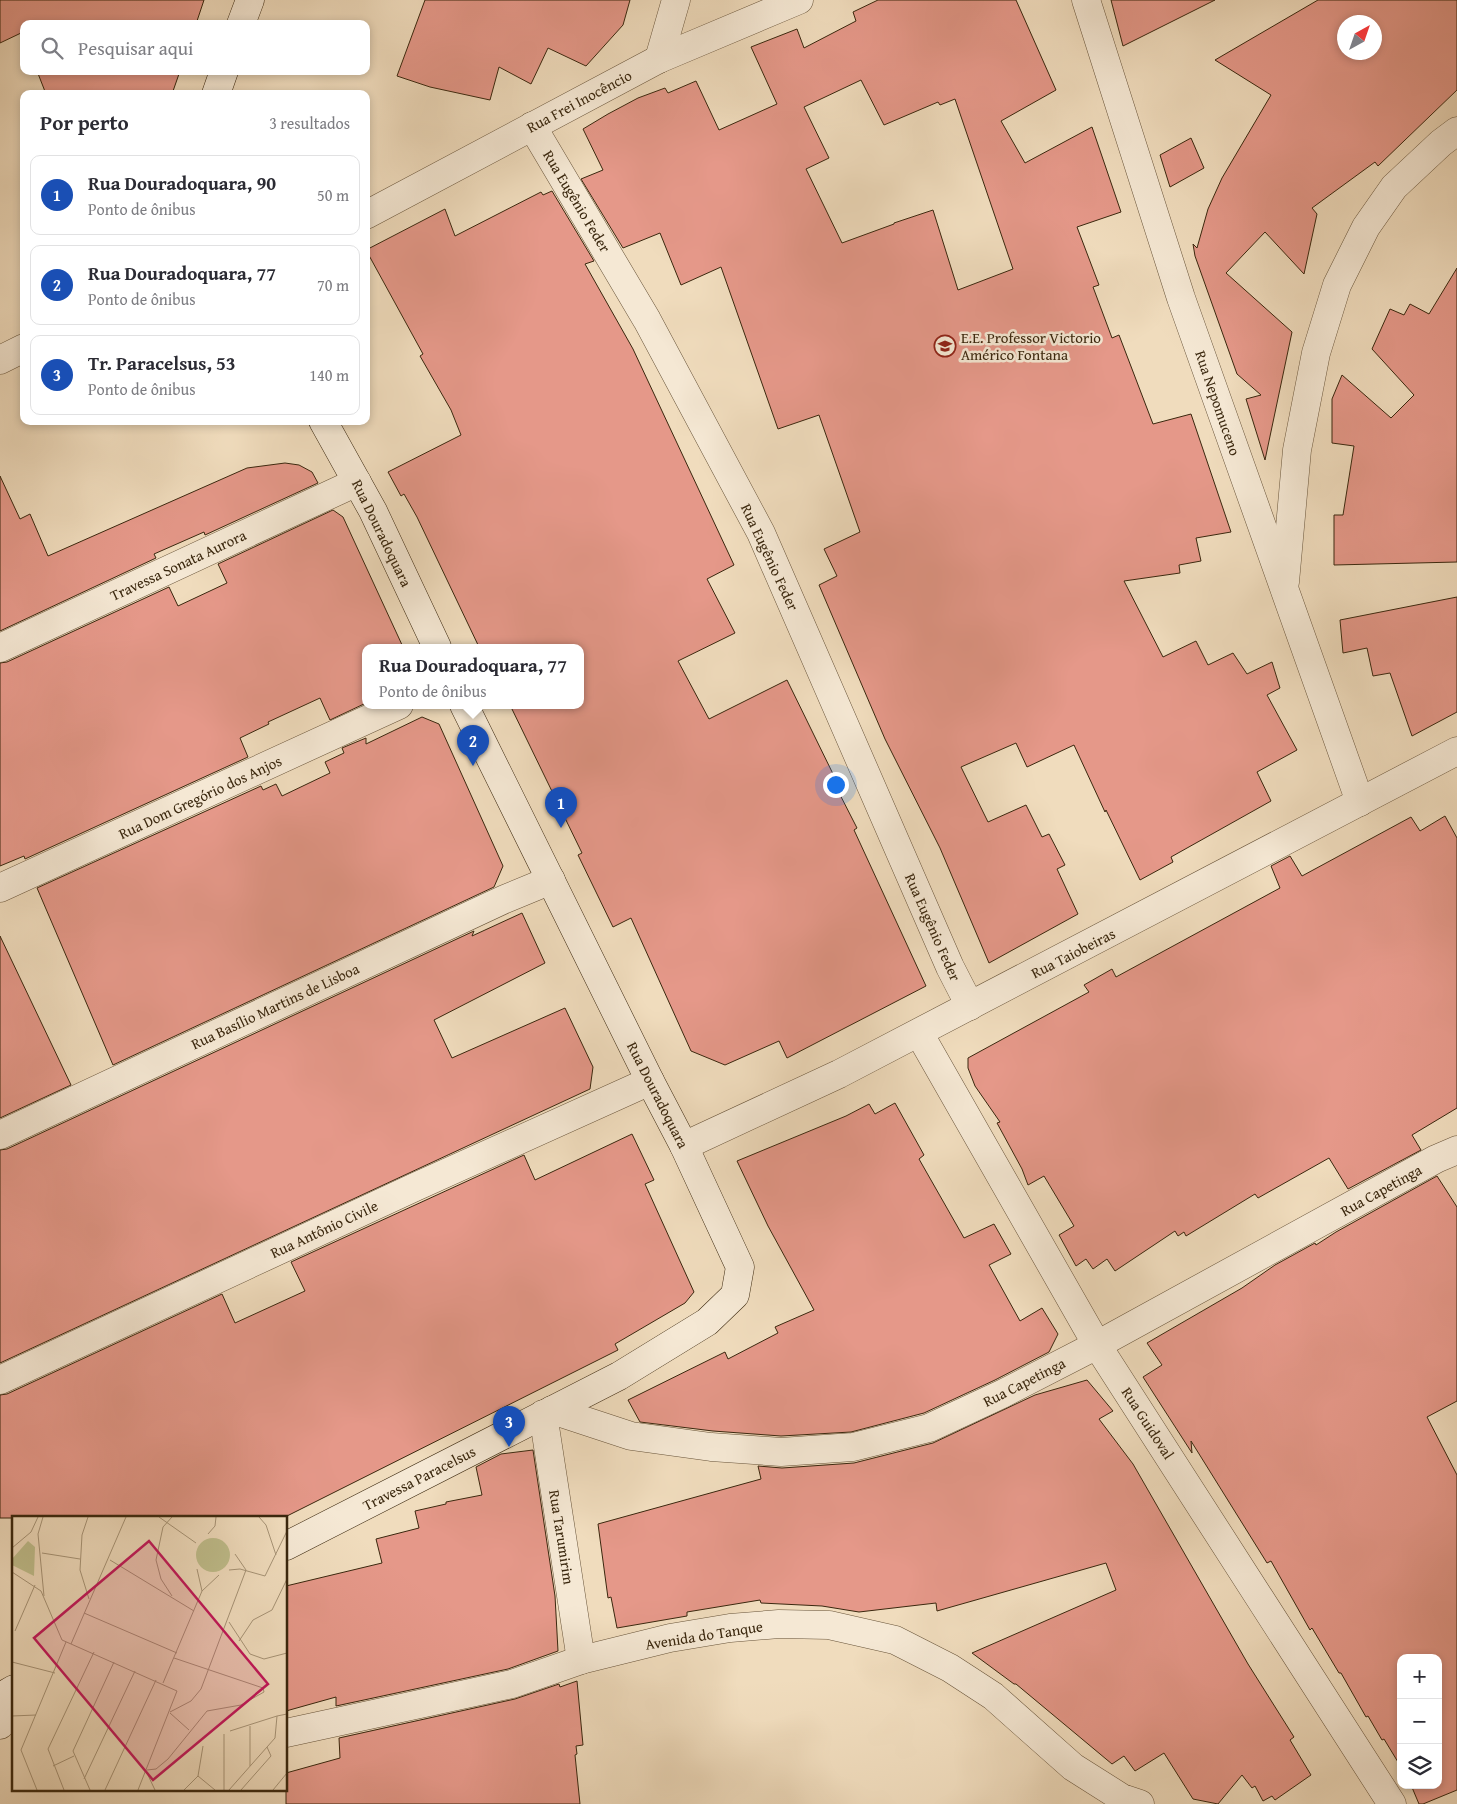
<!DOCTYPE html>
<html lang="pt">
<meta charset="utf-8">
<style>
:root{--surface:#fff;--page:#f2f2f3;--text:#2b2b33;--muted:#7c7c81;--line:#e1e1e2;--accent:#111827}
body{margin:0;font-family:"Gentium Book Plus",serif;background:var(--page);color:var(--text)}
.controls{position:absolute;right:15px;bottom:15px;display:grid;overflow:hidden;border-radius:10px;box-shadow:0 2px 8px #0003}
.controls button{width:45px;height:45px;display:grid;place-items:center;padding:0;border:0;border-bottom:1px solid var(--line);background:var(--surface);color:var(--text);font:25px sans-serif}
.compass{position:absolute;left:1337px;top:15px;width:45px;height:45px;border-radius:50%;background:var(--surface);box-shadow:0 2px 8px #0003;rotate:40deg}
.you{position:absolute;left:835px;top:784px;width:18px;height:18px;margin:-12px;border:4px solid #fff;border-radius:50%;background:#1a73e8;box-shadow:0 0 0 8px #1a73e833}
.badge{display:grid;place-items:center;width:32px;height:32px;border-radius:50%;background:var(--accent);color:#fff;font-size:16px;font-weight:700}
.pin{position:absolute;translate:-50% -41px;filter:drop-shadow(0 1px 2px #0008)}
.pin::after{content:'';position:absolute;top:26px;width:18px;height:15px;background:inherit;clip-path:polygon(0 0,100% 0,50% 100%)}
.popup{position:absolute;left:362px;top:644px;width:222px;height:65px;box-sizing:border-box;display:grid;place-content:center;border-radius:10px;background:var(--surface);filter:drop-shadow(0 1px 4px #0005);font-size:16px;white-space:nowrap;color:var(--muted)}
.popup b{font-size:19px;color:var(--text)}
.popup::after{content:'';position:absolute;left:50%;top:100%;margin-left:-10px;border:10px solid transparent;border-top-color:var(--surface)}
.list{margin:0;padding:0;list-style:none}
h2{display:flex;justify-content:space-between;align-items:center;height:65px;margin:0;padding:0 20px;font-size:21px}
h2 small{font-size:16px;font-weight:400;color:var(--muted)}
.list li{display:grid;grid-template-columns:32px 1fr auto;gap:15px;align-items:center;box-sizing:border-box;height:80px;margin:0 10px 10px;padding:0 10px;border:1px solid var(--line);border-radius:10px}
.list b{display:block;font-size:19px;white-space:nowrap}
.list p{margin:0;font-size:16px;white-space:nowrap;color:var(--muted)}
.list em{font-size:16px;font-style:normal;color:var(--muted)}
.icon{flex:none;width:28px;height:28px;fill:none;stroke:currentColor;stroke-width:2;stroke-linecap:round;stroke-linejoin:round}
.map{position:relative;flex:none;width:1457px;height:1804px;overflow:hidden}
.search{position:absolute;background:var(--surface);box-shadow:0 2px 8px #0003;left:20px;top:20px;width:350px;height:55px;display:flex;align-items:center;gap:12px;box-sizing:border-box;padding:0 18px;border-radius:10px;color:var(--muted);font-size:19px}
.panel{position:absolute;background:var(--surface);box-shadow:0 2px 8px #0003;left:20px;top:90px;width:350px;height:335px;border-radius:10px}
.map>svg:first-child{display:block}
</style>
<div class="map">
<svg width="1457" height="1804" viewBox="0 0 1457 1804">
<rect width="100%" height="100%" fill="#f0dcbd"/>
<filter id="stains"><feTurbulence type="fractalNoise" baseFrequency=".004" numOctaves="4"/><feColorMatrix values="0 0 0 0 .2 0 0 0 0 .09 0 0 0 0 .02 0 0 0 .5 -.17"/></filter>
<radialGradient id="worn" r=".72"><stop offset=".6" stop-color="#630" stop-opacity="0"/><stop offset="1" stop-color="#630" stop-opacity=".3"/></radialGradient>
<g fill="#e59889" stroke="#3a270e" fill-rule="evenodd">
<path d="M0,0H204L196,24H24V39L21,33L0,43Z"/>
<path d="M425,0H630L623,25L586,66L548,48L531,84L499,67L490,100L430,87L397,76Z"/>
<path d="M878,0H1016L1056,90L1001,121L1025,163L1092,127L1121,212L1077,227L1099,285L1093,287L1112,338L1119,335L1153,424L1191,414L1231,532L1196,538L1201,561L1179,565L1180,573L1124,581L1163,657L1196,641L1208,665L1233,653L1247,674L1272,662L1280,688L1267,695L1297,750L1257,772L1271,801L1171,857L1173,862L1140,880L1106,810L1105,812L1074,745L1027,767L1016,743L961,767L988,822L1026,805L1042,837L1049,834L1065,865L1057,869L1078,914L989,963L940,848L885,739L819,585L837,576L824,549L860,532L819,415L778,429L721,267L681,285L660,233L623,248L581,179L603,170L583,129L608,114L638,98L665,88L668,93L696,81L719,130L777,104L751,47L797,29L804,48L856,21L853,12ZM861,80L884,125L938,102L940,105L955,99L1013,269L958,290L933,210L894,223V224L842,243L806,169L829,158L804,107Z"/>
<path d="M1111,0H1215L1123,46Z"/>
<path d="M1318,0H1457V90L1378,166L1375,162L1312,208L1317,214L1304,274L1265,232L1226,273L1292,332L1265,460L1246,399L1261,395L1237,374L1195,256L1193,244L1197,248L1208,209L1222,178L1271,95L1215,60ZM1344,22H1374V52H1344Z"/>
<path d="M37,71H180L172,94H46Z"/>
<path d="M1191,138L1204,168L1170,187L1160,155Z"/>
<path d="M552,191L594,261L585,264L633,349L734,565L707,579L735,633L678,661L709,719L787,680L836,780L833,781L857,828L854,830L926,986L787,1058L779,1041L725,1065L691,1051L631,918L613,927L578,855L582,853L510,705H580V647H479L417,517L404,494L401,496L388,472L461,435L451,410L420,356L423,354L366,250L445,209L455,236L541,192L543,195Z"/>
<path d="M1457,268V562L1334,565V515H1343L1354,446L1332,443V399L1342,375L1391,418L1414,395L1372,349L1390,309L1404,315L1410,304L1429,314Z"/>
<path d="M285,463L299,465L312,472L318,483L205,535L204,532L154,554L156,558L0,631V476L20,519L30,514L48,556L247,468Z"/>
<path d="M333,510L343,517L403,647H366V703L330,720L320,698L268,722L269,724L240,738L248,757L25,859L24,856L0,866V663L7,662L169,587L178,606L227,583L218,564Z"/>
<path d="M1457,597V712L1412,736L1390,673L1373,676L1367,648L1343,653L1340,620Z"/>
<path d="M422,717L439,724L503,866L494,887L113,1065L37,888L261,786L263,790L276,784L282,796L330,773L325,762L344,753L342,748L366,738V744Z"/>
<path d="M1445,816L1457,838V1108L1412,1135L1421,1150L1348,1189L1329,1158L1258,1198L1255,1194L1186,1236L1184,1232L1178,1236L1175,1231L1115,1271L1107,1259L1093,1269L1086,1259L1076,1266L1059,1235L1074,1226L1044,1176L1028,1185L1022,1169L997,1123L1000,1122L975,1086L968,1068V1058L1089,992L1084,985L1112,969L1116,977L1280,888L1271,866L1290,856L1302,876L1411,817L1420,831Z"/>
<path d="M522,913L545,963L434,1020L452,1058L565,1008L593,1067L590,1089L0,1363V1150L7,1149L474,931L472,936Z"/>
<path d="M0,936L71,1085L0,1118Z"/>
<path d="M895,1103L924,1155L919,1159L964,1238L994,1224L1011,1254L989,1265L1020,1321L1042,1308L1058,1334L1049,1352L995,1380L924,1413L851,1432L781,1436L713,1431L640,1422L628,1400L725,1352L728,1359L778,1333L775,1327L814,1310L768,1226L737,1161L846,1116L869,1104L875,1114Z"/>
<path d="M632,1134L654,1180L645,1184L694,1292L685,1303L615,1344L618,1350L283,1518H0V1395L7,1394L222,1294L235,1323L305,1291L291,1262L524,1155L535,1180Z"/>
<path d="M1437,1176L1457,1207V1401L1427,1417L1457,1475V1790L1423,1804H1419L1411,1785H1438V1658H1401V1767L1384,1739L1382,1740L1368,1716L1366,1717L1341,1673H1339L1312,1628L1310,1630L1271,1561L1267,1563L1191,1441L1192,1453L1143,1377L1162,1365L1147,1343L1242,1288L1275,1265L1315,1243L1316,1245L1336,1232Z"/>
<path d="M1087,1380L1113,1411L1099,1419L1133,1464L1248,1664L1294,1737L1290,1740L1311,1775L1275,1800L1272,1796L1263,1801L1255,1786L1252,1788L1242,1775L1218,1804L1193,1799L1164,1753L1135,1771L1124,1756L1112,1764L1016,1684H1014L972,1653L1116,1590L1106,1563L937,1611L936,1603L859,1612L822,1606L761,1603L760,1600L687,1612V1616L617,1628L611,1597L608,1598L598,1524L761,1479L758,1466L782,1468L854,1463L933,1443L1035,1395Z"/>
<path d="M533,1450L555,1596L558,1651L508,1669L336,1706V1697L286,1711V1586L382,1563L376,1539L419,1528L415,1511L446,1504V1502L482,1495L476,1467L501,1454Z"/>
<path d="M577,1681L583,1745L576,1746L577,1754L575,1755L580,1804H286V1773L340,1758L339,1738L515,1699L559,1684L560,1687Z"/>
</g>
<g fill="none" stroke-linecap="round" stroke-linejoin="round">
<g stroke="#68543a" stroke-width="29">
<g id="street">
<path d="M1086,0L1181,298L1360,802"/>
<path d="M659,59L676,0"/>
<path d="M532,126L647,320L761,533L950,967L970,1006"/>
<path d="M366,215L659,59L799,0"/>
<path d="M0,360L24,348"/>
<path d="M1285,582L1297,450L1316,353L1337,285L1366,227L1394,187L1441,143L1457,131"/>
<path d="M0,648L357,482"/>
<path d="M0,888L399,705"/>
<path d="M919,1033L1097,1345L1392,1804"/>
<path d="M0,1135L505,899L551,880"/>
<path d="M684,1146L839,1074L1457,751"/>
<path d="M0,1380L415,1187L650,1081"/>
<path d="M552,1410L631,1436L711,1447L781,1452L853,1447L929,1428L1002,1394L1097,1345L1436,1159L1457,1150"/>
<path d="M543,1414L581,1660"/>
<path d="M0,1725L3,1695"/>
<path d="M286,1733L512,1684L581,1660L670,1638L730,1628L779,1624L829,1625L895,1640L950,1668L993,1696L1073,1767L1122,1798L1140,1804"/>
</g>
</g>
<g stroke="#3a270e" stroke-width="29">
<g id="secondary">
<path d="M241,24L250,0"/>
<path d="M216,94L224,71"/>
<path d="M323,421L373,511L437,647"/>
<path d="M286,1546L619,1376L707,1322L735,1295L740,1267L684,1146L650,1081L464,705"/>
<path d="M0,1697L14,1689"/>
</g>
</g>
<use href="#street" stroke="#f5e8d4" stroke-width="28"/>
<use href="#secondary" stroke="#f5e8d4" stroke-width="28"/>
</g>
<defs>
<g id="school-ring" transform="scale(1.125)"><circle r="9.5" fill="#f5e8d4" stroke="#8f2418" stroke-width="1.5"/><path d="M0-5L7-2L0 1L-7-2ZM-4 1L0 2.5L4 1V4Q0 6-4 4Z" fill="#8f2418"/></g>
</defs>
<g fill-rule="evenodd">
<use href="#school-ring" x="945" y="346"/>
</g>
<g text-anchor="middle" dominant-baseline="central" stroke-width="5" stroke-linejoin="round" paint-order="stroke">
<g font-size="15" fill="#3a270e" stroke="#f5e8d4">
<text transform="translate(579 101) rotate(-28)">Rua Frei Inocêncio</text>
<text transform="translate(577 201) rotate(59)">Rua Eugênio Feder</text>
<text transform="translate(1218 403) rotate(71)">Rua Nepomuceno</text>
<text transform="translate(382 533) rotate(64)">Rua Douradoquara</text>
<text transform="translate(770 557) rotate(65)">Rua Eugênio Feder</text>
<text transform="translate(178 565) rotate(-25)">Travessa Sonata Aurora</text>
<text transform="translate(200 797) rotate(-25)">Rua Dom Gregório dos Anjos</text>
<text transform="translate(933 927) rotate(66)">Rua Eugênio Feder</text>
<text transform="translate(1073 953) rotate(-27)">Rua Taiobeiras</text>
<text transform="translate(275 1006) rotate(-25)">Rua Basílio Martins de Lisboa</text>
<text transform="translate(658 1095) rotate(63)">Rua Douradoquara</text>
<text transform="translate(1381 1190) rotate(-29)">Rua Capetinga</text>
<text transform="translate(324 1229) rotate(-25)">Rua Antônio Civile</text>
<text transform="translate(1024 1382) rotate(-27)">Rua Capetinga</text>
<text transform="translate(1148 1423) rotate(57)">Rua Guidoval</text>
<text transform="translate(419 1478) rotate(-27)">Travessa Paracelsus</text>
<text transform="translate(562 1537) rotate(81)">Rua Tarumirim</text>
<text transform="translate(704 1635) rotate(-9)">Avenida do Tanque</text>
</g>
<g font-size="15" fill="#3a270e" stroke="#f5e8d4" text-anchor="start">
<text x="961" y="337">E.E. Professor Victorio<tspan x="961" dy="17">Américo Fontana</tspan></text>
</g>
</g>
<g transform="translate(12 1516)">
<rect width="275" height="275" fill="#f0dcbd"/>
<path d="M184 39a17 17 0 1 1 34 0a17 17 0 1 1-34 0ZM16,25L23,31L22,60L0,49V43Z" fill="#c0bf8d"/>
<path fill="none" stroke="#a79477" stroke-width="1" d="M31,1L26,18L32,80M76,1L70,19L68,54L77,83M147,1L184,27M247,1L254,9L264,39M196,18L203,10L204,1M0,32L19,16L26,1M30,37L68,43M223,38L234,54M98,44L182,95M185,53L190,75M217,54L228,53L253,60L275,15M0,56L29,75L50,124L165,175L126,274M160,80L149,63L144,44L151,11L160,1M72,97L165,137M217,106L238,138L252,143L275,137M3,115L23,69M227,125L241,104L260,94L275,63M59,128L114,1M0,146L43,157M151,167L190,75L207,59M158,196L179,185L189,173L234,54M158,197L177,214M0,200L24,199M238,210V250M218,215L265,200M41,250L62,240M135,254L144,253L156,243L195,195L229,189L252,176L251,172L162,142M134,255L143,274M186,260L191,230M186,260L203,274M72,263L123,155M25,274L9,234L54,126M52,274L36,233L82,136M78,274L61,235L102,146M93,274L144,164M172,274L186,260M212,274V218M217,274L263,222L265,200L275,198M229,274L259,240L255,231M261,274L275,257"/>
<path fill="#c2185b" fill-opacity="0.15" stroke="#c2185b" stroke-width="2.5" d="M137,25L256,168L141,264L22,122Z"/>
<rect width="275" height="275" fill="none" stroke="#3a270e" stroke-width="2.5"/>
</g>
<rect width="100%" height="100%" filter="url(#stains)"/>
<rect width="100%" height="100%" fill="url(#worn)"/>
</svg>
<div class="controls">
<button>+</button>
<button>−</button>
<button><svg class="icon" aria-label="layers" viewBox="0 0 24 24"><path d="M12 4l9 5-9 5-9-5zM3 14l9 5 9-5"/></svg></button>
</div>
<svg class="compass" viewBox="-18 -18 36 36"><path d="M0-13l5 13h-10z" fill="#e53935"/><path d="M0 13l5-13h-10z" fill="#7c7c81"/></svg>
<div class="you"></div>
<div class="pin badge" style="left:561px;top:828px;background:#1a4fb4">1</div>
<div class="pin badge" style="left:473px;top:766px;background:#1a4fb4">2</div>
<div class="popup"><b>Rua Douradoquara, 77</b>Ponto de ônibus</div>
<div class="pin badge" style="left:509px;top:1447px;background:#1a4fb4">3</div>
<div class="search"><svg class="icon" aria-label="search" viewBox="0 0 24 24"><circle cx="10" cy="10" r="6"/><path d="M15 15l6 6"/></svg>Pesquisar aqui</div>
<section class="panel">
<h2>Por perto<small>3 resultados</small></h2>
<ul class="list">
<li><span class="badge" style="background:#1a4fb4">1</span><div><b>Rua Douradoquara, 90</b><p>Ponto de ônibus</p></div><em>50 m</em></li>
<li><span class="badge" style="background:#1a4fb4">2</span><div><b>Rua Douradoquara, 77</b><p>Ponto de ônibus</p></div><em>70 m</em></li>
<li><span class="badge" style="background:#1a4fb4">3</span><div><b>Tr. Paracelsus, 53</b><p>Ponto de ônibus</p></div><em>140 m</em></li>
</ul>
</section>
</div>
